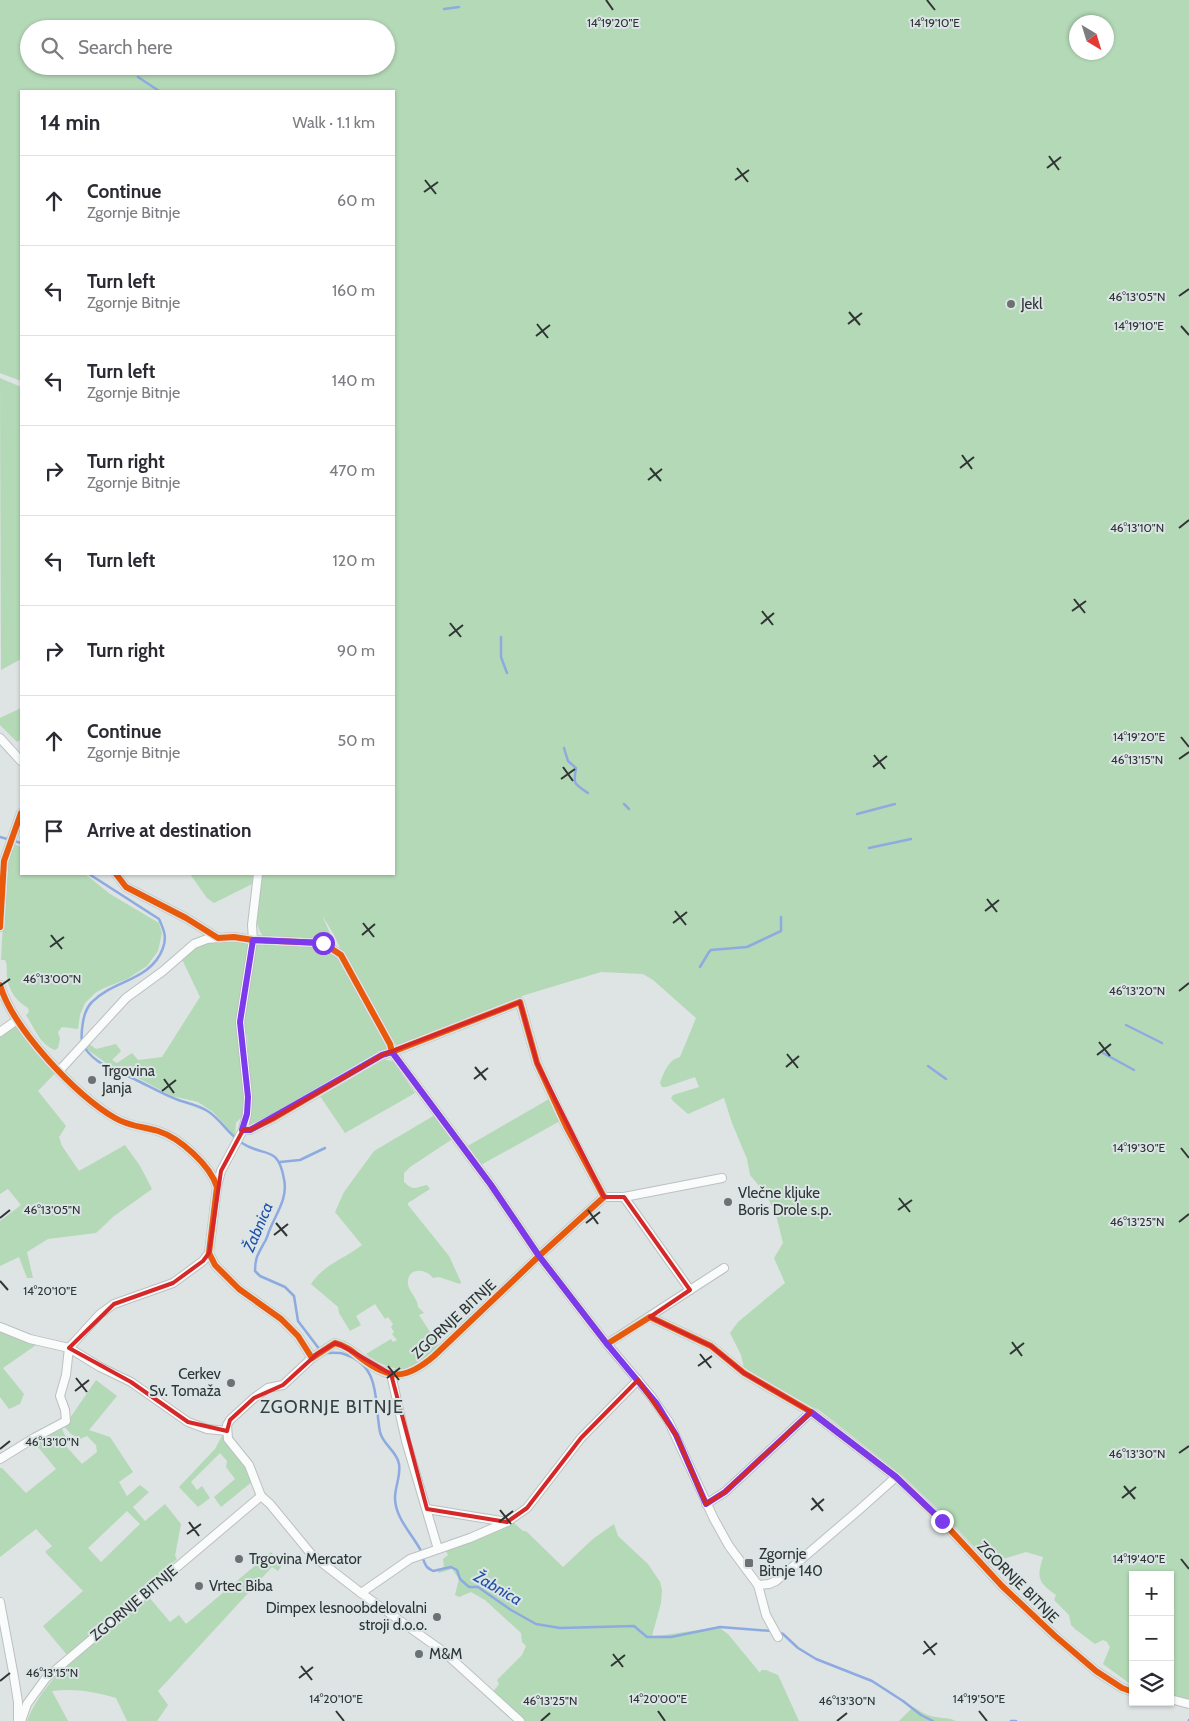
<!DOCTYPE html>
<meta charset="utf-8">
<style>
:root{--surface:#fff;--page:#f2f2f3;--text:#2b2b33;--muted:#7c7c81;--line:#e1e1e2}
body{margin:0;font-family:Cabin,sans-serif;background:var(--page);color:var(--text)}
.controls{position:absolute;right:15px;bottom:15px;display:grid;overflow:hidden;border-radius:0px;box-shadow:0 1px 4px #0004}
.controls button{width:45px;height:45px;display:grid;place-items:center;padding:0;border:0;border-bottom:1px solid var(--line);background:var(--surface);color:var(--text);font:25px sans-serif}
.compass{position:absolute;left:1069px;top:15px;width:45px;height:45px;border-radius:50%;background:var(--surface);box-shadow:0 1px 4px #0004;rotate:142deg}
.stop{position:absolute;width:15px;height:15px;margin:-11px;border:4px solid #7c3aed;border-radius:50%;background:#fff}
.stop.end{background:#7c3aed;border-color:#fff;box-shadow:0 1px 5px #0008}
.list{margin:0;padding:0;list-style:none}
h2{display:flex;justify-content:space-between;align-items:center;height:65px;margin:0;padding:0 20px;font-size:21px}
h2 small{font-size:16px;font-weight:400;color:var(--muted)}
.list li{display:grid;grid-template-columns:32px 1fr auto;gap:15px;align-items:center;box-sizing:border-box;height:90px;padding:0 20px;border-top:1px solid var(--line)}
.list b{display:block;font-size:19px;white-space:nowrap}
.list p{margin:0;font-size:16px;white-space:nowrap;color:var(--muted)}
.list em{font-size:16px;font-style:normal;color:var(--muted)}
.icon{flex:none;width:28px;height:28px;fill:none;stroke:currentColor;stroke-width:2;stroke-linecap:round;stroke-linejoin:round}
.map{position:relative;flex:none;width:1189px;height:1721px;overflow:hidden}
.search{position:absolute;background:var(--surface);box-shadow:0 1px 4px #0004;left:20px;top:20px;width:375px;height:55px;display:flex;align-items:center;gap:12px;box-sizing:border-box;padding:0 18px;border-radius:28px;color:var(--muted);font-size:19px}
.panel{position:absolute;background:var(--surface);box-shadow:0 1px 4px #0004;left:20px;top:90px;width:375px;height:785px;border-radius:0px}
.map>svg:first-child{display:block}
</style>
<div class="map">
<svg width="1189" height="1721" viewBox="0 0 1189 1721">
<rect width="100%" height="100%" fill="#dee3e3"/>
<g fill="#b4d9b7" fill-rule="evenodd">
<path d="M0,0H1189V1700L1170,1695V1575H1133V1686L1103,1664L1110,1647L1107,1642L1103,1640L1095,1644L1075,1629L1071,1625L1069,1615L1054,1600L1056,1595C1037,1582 1037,1577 1043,1557L1026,1552L989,1563L946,1517L903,1476L819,1410L780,1392L745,1372L741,1355L730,1333L738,1322L785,1283L774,1258L783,1243L776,1215L766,1194L750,1175L747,1159L732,1123L724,1098L688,1114L674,1102L671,1098L673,1095L699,1087L695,1077L666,1087H662L660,1083C664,1072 668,1060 680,1057L696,1018L653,980L643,974L601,972L525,995L398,1046L394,1043L342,952L334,935L322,915L336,947L326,942L264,937C250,922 258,892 260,874H394V91H21V381L0,373ZM1076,22H1106V52H1076ZM29,29H386V66H29Z"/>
<path d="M0,378L21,387V659L1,670Z"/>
<path d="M21,708V739L17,742L0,725V718Z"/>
<path d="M12,843L21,847V874H85L110,894L159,923L162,933L158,951L147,966L127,979L104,988L95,993L85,1003L80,1015L78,1029L62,1027L58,1032L60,1039L58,1048L55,1050C39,1044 35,1028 26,1015L29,1012L28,1008C16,1001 9,991 7,977C6,971 8,966 5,960H1L6,865Z"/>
<path d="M190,874H253L252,884L214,903L207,898Z"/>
<path d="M234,939L249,943L237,1021L244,1085V1114L236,1123L235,1136L213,1112L198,1102L172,1096L136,1077L110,1066L84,1047L88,1043L96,1049L116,1044L121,1051L112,1060L117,1063L132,1053L138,1060L162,1057L200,997L181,957C203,941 207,942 234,939Z"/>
<path d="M255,942L322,945L340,956L389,1049L296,1102L250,1126L247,1124L251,1097L247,1035L244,1033L243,1018Z"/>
<path d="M15,1024L18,1025L57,1071L38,1091L66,1126L59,1137L62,1146L79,1171L125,1145L140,1166L152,1189L114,1216L96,1233L48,1239L27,1252L33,1278H27L19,1257L0,1266V1221L21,1205L8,1189L0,1194V1036Z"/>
<path d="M383,1057L386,1060L393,1061L415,1093L345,1133L318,1093Z"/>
<path d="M549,1099L560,1121L479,1166L466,1147Z"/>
<path d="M435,1115L454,1138L410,1167L404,1173V1182C415,1192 415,1187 427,1185L430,1189L408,1203V1205L449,1256L461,1282L460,1284L439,1277L433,1278C424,1267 406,1268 408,1285C410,1293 418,1299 418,1307L424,1313L419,1315L439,1346C431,1353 423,1362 414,1367C401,1374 375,1363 366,1354L391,1339L393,1342L397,1340L392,1334L394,1332L391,1327L393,1324L388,1317L385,1319L375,1304L356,1316L361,1325L350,1331L339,1313L338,1307L311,1284C325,1263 343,1260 362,1245L335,1212L344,1192L374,1151Z"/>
<path d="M0,1329L39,1343L3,1368L24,1394L20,1404L9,1409L0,1397Z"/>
<path d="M96,1380L117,1396L89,1430L110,1437L133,1472L119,1482L127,1496L140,1485L149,1492L133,1507L145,1521L165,1504L181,1524L175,1556L177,1559L67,1655L43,1626L83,1591L45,1552L52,1546L36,1529L0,1557V1468H2L26,1493L56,1469L33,1441L61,1427L68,1442L65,1445L82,1464L97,1452L96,1445L87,1436L80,1439L71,1434L63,1425L68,1421ZM127,1511L140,1524L101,1562L88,1548Z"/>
<path d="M222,1436L245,1463L253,1481L221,1507L214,1497L235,1479L226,1467L227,1461L220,1453L191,1482L197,1490L202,1486L210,1498L198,1507L179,1487L215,1449Z"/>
<path d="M511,1523H514L523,1531H526L563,1567L594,1538L614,1524L618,1536L648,1564L660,1582L662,1590L661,1603L652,1636L665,1635L718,1627L728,1634L760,1673L761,1670H766L778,1675L799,1721H524L493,1692L499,1684L497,1680L522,1655L526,1646L522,1642L521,1633L485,1600L471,1592L459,1597L455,1595L459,1579L452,1569L439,1573L437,1570L444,1567L443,1559L448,1555L445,1549Z"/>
<path d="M271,1552L282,1565L278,1571L272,1567L158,1691L168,1705L157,1721H127L116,1698C96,1692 74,1688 52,1691L68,1721H27C46,1671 108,1630 148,1596L170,1622L179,1615L186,1624Z"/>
<path d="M913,1707C920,1711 927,1716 936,1717C945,1719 947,1717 956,1721H899Z"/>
</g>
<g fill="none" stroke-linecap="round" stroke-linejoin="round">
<g stroke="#8dabe0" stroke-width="2.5">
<path d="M444,9L459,7"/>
<path d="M138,77L159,91"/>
<path d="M501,637V657L507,673"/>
<path d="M564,748L568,761L576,768C573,784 574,784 588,793"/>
<path d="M624,804L629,809"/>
<path d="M857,814L895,804"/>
<path d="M0,837L21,843"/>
<path d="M869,848L911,839"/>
<path d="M89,874L159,919C164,930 167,937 163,948C151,981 113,980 92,1002C87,1007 84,1016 83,1022C82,1028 81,1036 82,1041C88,1063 119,1071 136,1080C151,1087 166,1096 181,1101C191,1104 200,1106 209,1112C221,1120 229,1135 242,1143C264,1158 278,1144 284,1179C288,1198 277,1212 270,1229C268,1233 267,1239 264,1243C258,1254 255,1258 255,1271L260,1276L285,1287L294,1296L298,1321L320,1350"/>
<path d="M700,967L709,952L711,950L747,947L781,931V917"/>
<path d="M1126,1025L1162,1043"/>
<path d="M1103,1053L1134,1070"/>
<path d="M928,1066L946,1079"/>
<path d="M280,1162L300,1160L325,1148"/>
<path d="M325,1353C331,1353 339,1352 344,1354C382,1366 374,1402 380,1432C383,1445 397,1451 399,1464C401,1476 395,1486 395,1498C395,1517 411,1533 420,1549C422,1554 423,1562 427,1567C429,1569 431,1570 433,1571L451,1567L457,1570L460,1579L469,1587H478L511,1610L536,1624L560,1628L634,1626L647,1637H671L720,1627L772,1631"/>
<path d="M777,1632L783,1634L798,1648L816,1659L872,1681L903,1701L921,1715L933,1721"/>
<path d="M1011,1721H1016"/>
<path d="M1189,1721V1720"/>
</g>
<g stroke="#bcc0c0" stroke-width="10">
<g id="street">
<path d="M0,738L21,761"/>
<path d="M116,874L126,887L186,918L218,938L234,937L253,940L323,943L341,955L390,1044L392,1052L491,1185L539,1256L604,1197L566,1126L537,1063L520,1002L392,1052L382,1055L274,1118L250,1130H243"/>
<path d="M0,927L4,861L21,813"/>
<path d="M0,985C13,1029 76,1095 115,1118C130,1127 142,1126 158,1131C180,1138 210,1165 217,1187L209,1253L215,1265L239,1289L281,1319L298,1336L312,1358"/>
<path d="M0,1032L17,1020"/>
<path d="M59,1071L126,998L163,971L194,944L207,939L218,938"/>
<path d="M217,1186L221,1171L243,1130L247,1114L248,1097L240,1022L253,940L252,925L258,874"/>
<path d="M604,1197H624L722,1178"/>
<path d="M690,1290L724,1268"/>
<path d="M650,1317L711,1346L744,1373L811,1412L896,1477L942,1521L1002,1586L1055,1636L1096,1671L1122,1688L1133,1692"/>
<path d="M0,1327L30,1339L69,1348L100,1367L131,1382L188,1422L207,1429L227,1431"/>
<path d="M607,1344L690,1290L624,1197"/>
<path d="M391,1374L406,1441L438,1549"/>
<path d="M0,1459L34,1438L66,1421L65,1410L60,1396L66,1375L69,1348L100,1314L114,1304L173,1283L203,1261L209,1253"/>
<path d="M261,1496L270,1504L312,1555L361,1593L444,1652L520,1721"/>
<path d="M706,1504L725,1492L811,1412"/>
<path d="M427,1509L507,1522"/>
<path d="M758,1585L766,1615L778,1637"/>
<path d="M361,1593L410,1559L470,1538L507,1522L527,1508L581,1438L638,1380"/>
<path d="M0,1602L14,1677L18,1702V1721"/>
<path d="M1170,1699L1189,1704"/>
<path d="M21,1721L27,1704L46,1678L261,1496L249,1465L228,1439L227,1425L230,1420L254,1398L268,1388L283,1385L312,1358L335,1343C347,1346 353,1352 362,1359C391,1381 407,1379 434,1356L539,1256L607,1344L651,1396L669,1422L714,1519L729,1546L758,1585L769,1584L776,1581L859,1510L896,1477"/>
</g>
</g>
<use href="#street" stroke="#fafbfb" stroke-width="8"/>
<g stroke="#dbe5e6" stroke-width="9">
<g id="cycleway">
<path d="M116,874L126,887L186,918L218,938L234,937L253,940L323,943L341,955L390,1044L392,1052L491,1185L539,1256L604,1197L566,1126L537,1063L520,1002L392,1052L382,1055L274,1118L250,1130H243"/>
<path d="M0,927L4,861L21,813"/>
<path d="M0,985C13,1029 76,1095 115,1118C130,1127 142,1126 158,1131C180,1138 210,1165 217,1187L209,1253L215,1265L239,1289L281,1319L298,1336L312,1358L335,1343C347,1346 353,1352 362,1359C391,1381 407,1379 434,1356L539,1256L607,1344L650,1317L711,1346L744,1373L811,1412L896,1477L942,1521L1002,1586L1055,1636L1096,1671L1122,1688L1133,1692"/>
</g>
</g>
<use href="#cycleway" stroke="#e8590c" stroke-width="6"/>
</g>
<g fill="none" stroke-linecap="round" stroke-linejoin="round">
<path stroke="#7c3aed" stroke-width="6" d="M323,943L253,940L240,1022L248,1097L247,1114L242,1130H250L382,1055L392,1052L491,1185L539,1256L607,1344L657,1404L676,1435L706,1504L725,1492L811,1412L896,1477L942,1521"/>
</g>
<path fill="none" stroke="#d62828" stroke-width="4" stroke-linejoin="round" d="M520,1002L537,1063L604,1197H624L690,1290L650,1317L711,1346L744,1373L811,1412L725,1492L706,1504L676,1435L638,1380L581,1438L527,1508L507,1522L427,1509L391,1374L341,1345L335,1343L317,1354L283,1385L254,1398L230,1420L227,1431L188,1422L131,1382L69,1348L114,1304L173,1283L203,1261L209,1253L221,1171L243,1130H250L274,1118L382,1055Z"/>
<path fill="none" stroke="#303434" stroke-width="2" d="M606,0L613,10M927,0L935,10M1049,156L1059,170M737,168L748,182M1047,168L1061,157M425,180L436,194M735,180L749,170M424,192L438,182M1179,296L1189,289M849,312L860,325M537,324L548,338M848,324L862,313M1181,326L1189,335M536,336L550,325M962,455L972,469M650,468L661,481M960,468L974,457M648,480L662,469M1179,528L1189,520M1074,599L1085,613M762,611L773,625M1072,611L1086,601M450,623L461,637M761,624L774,613M449,636L463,625M1181,737L1189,747M874,755L885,769M1179,759L1189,752M563,767L573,781M873,767L887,756M561,779L575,769M987,899L997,912M675,911L686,925M985,911L999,900M363,923L374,937M673,923L687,912M51,935L62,949M362,935L375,924M50,947L64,937M0,986L10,979M1179,991L1189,983M1099,1042L1110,1056M787,1054L798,1068M1097,1055L1111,1044M475,1067L486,1080M786,1067L799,1056M164,1079L174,1093M474,1079L488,1068M162,1091L176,1080M1181,1148L1189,1158M899,1198L910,1212M588,1210L598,1224M898,1210L912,1200M0,1218L10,1210M1179,1222L1189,1214M276,1223L287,1236M586,1223L600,1212M274,1235L288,1224M0,1281L8,1290M1012,1342L1022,1356M700,1354L711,1368M1010,1354L1024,1343M388,1366L399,1380M698,1366L712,1356M76,1378L87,1392M387,1378L400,1368M75,1391L89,1380M0,1449L10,1441M1179,1453L1189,1446M1124,1486L1135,1499M812,1498L823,1511M1122,1498L1136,1487M500,1510L511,1524M811,1510L824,1499M189,1522L199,1536M499,1522L513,1511M187,1534L201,1524M1181,1559L1189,1569M924,1641L935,1655M613,1654L623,1667M923,1654L937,1643M301,1666L312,1680M611,1666L625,1655M299,1678L313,1667M0,1681L10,1673M336,1711L344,1721M658,1711L665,1721M979,1711L987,1721M541,1721L550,1713M837,1721L847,1713"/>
<g fill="#6d7171" stroke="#dbe5e6" stroke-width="2">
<circle cx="1011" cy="304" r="5"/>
<circle cx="92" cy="1080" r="5"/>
<circle cx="728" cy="1202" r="5"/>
<circle cx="231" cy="1383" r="5"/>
<circle cx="239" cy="1559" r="5"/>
<rect x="744" y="1558" width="10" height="10" rx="2.5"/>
<circle cx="199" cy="1586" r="5"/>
<circle cx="437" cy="1617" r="5"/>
<circle cx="419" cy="1654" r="5"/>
</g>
<g text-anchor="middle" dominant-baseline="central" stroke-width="4" stroke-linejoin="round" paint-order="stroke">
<g font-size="15" fill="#303434" stroke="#dbe5e6" text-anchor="start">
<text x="1021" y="304">Jekl</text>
<text x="102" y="1071">Trgovina<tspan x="102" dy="17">Janja</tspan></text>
<text x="738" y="1193">Vlečne kljuke<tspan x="738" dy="17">Boris Drole s.p.</tspan></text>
<text x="221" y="1374" text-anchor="end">Cerkev<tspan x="221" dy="17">Sv. Tomaža</tspan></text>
<text x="759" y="1554">Zgornje<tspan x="759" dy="17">Bitnje 140</tspan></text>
<text x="249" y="1559">Trgovina Mercator</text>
<text x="209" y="1586">Vrtec Biba</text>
<text x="427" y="1608" text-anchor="end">Dimpex lesnoobdelovalni<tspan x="427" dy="17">stroji d.o.o.</tspan></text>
<text x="429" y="1654">M&amp;M</text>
</g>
<g font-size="15" fill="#303434" stroke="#dbe5e6">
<text transform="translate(454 1319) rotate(-43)">ZGORNJE BITNJE</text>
<text transform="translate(1018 1582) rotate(45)">ZGORNJE BITNJE</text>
<text transform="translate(134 1603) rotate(-40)">ZGORNJE BITNJE</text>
</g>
<g font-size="16" font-style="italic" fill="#214fa8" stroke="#dbe5e6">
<text transform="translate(258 1227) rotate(-67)">Žabnica</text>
<text transform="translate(498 1588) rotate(30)">Žabnica</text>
</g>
<g font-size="18" letter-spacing="1" fill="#363e3f" stroke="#dbe5e6">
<text x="332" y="1407">ZGORNJE BITNJE</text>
</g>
</g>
<g font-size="12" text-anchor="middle" fill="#303434" stroke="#dbe5e6" stroke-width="4" stroke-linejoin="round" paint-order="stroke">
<text x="613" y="27">14°19'20"E</text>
<text x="935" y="27">14°19'10"E</text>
<text x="1137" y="301">46°13'05"N</text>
<text x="1139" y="330">14°19'10"E</text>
<text x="1137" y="532">46°13'10"N</text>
<text x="1139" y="741">14°19'20"E</text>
<text x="1137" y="764">46°13'15"N</text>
<text x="52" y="983">46°13'00"N</text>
<text x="1137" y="995">46°13'20"N</text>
<text x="1139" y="1152">14°19'30"E</text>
<text x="52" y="1214">46°13'05"N</text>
<text x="1137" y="1226">46°13'25"N</text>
<text x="50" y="1295">14°20'10"E</text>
<text x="52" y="1446">46°13'10"N</text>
<text x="1137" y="1458">46°13'30"N</text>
<text x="1139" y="1563">14°19'40"E</text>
<text x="52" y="1677">46°13'15"N</text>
<text x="336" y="1703">14°20'10"E</text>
<text x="658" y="1703">14°20'00"E</text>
<text x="979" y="1703">14°19'50"E</text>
<text x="550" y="1705">46°13'25"N</text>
<text x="847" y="1705">46°13'30"N</text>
</g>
</svg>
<div class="controls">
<button>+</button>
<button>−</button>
<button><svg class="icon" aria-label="layers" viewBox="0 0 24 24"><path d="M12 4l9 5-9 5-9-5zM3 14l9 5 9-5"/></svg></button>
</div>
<svg class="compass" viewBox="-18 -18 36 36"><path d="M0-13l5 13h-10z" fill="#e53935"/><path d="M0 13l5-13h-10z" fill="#7c7c81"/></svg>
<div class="stop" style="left:323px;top:943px"></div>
<div class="stop end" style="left:942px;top:1521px"></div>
<div class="search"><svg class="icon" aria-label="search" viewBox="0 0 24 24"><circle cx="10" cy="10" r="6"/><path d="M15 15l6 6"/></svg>Search here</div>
<section class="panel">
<h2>14 min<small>Walk · 1.1 km</small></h2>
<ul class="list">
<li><svg class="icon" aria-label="ahead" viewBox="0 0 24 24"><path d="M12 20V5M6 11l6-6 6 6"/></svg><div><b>Continue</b><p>Zgornje Bitnje</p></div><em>60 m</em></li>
<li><svg class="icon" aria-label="left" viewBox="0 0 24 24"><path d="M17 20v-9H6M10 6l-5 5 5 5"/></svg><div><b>Turn left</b><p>Zgornje Bitnje</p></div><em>160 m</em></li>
<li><svg class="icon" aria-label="left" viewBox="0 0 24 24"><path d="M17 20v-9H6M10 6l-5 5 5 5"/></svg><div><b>Turn left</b><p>Zgornje Bitnje</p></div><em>140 m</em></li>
<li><svg class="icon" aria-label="right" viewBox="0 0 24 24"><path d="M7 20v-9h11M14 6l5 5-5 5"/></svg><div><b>Turn right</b><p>Zgornje Bitnje</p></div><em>470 m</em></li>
<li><svg class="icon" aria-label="left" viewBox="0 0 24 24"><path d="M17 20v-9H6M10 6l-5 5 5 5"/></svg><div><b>Turn left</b></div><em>120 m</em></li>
<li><svg class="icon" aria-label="right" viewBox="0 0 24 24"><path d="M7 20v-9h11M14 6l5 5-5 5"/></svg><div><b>Turn right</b></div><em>90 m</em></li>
<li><svg class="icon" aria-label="ahead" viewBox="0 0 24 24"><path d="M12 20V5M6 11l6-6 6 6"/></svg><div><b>Continue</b><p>Zgornje Bitnje</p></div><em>50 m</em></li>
<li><svg class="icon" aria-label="arrive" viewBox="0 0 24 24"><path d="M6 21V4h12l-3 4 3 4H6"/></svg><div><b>Arrive at destination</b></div></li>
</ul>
</section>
</div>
